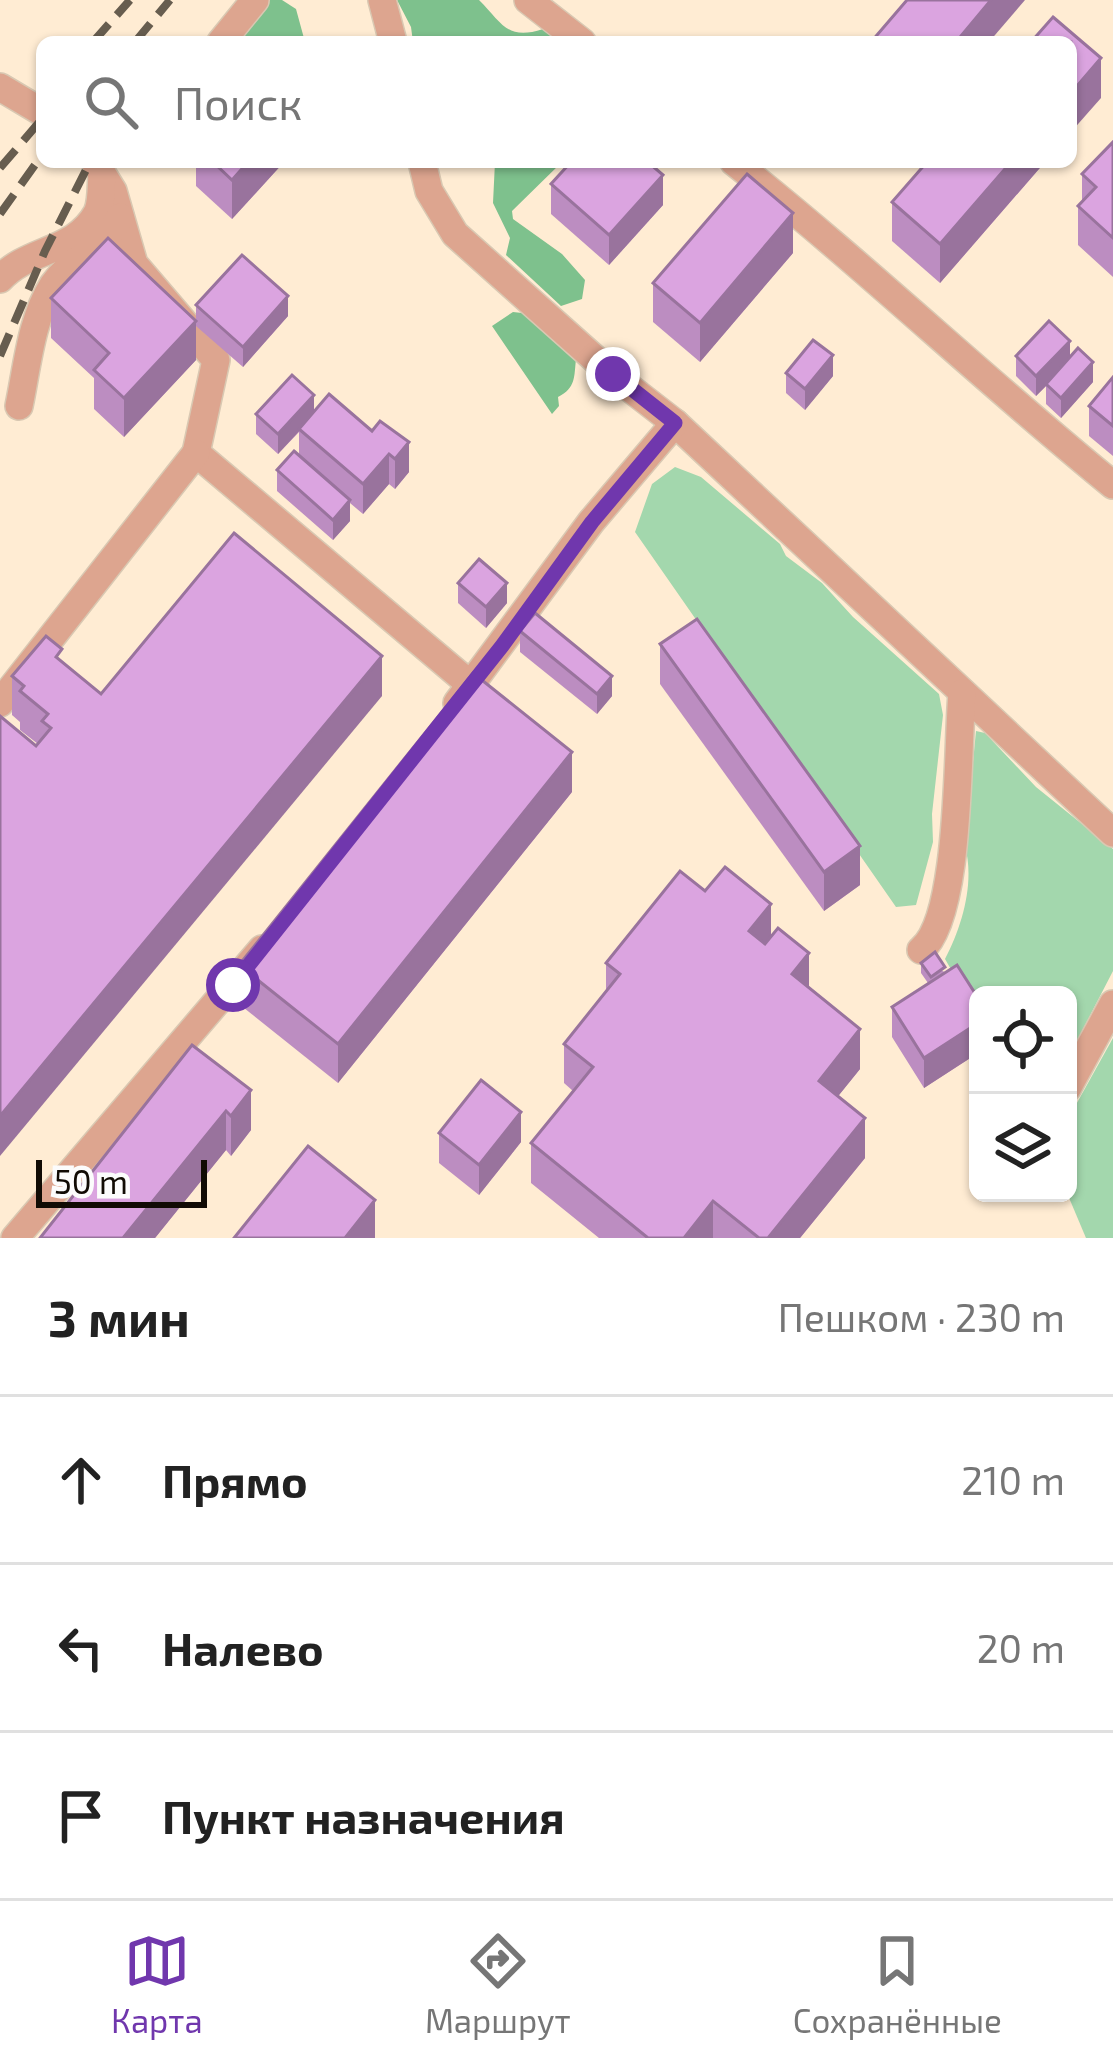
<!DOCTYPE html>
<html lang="ru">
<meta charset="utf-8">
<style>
:root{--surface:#fff;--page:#f2f2f2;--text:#222;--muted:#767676;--line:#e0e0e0;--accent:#7037ad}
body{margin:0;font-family:"Exo 2",sans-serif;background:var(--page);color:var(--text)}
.controls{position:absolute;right:36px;bottom:36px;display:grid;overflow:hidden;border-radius:18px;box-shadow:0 3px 9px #0004}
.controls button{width:108px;height:108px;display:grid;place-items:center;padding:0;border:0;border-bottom:3px solid var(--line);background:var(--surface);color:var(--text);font:60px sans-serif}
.scale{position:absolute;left:36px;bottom:30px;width:171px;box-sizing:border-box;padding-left:12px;border:6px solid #110b04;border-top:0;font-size:33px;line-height:42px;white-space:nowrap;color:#110b04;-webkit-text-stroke:9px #fcfcfc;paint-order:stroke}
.stop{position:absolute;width:36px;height:36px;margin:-27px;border:9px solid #7037ad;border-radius:50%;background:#fff}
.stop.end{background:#7037ad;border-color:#fff;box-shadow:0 3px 12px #0008}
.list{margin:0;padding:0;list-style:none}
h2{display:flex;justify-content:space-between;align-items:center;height:156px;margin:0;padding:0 48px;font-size:51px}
h2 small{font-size:39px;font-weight:400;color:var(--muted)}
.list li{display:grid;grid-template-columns:78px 1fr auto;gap:36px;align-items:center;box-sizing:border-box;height:168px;padding:0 48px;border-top:3px solid var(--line)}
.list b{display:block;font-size:45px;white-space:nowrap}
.list em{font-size:39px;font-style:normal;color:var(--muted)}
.icon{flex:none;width:66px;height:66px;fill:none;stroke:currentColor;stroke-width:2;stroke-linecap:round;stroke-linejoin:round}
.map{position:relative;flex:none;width:1113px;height:1238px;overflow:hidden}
.search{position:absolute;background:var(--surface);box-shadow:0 3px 9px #0004;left:36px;right:36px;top:36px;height:132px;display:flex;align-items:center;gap:30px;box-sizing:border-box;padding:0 42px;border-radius:18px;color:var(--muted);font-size:45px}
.sheet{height:660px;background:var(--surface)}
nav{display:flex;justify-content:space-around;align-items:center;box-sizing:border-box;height:168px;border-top:3px solid var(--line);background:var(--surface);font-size:33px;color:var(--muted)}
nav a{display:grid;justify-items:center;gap:6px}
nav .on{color:var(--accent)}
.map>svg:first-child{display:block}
</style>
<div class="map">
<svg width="1113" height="1238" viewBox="0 0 1113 1238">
<rect width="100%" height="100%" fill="#ffecd3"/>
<g fill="#a3d7ad">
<path d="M675,467L701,477L780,544L786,556L822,583L853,617L939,694L943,715L932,814L933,842L916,905L896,907L635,532L652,484Z"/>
<path d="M976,731L985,733L1036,787L1113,849V971L1068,1058V995H978V1016L945,959C962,926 975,883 965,846Z"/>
<path d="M1113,1038V1238H1086L1067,1193L1068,1119Z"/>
</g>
<g fill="#7ec18d">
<path d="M267,0H282L296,9L305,42H232Z"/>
<path d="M397,0H479C502,23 507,41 543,29L564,42H413L411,27Z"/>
<path d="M495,162H562L512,211L513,219L562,254L585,280L582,299L561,306L506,255L510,238L493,203Z"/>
<path d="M513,312L531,314L576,359C574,377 576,388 558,397L559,406L552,414L492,326Z"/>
</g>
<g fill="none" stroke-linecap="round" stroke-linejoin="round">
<g stroke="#d9c8b2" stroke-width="30">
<g id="minor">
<path d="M382,0L393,42"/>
<path d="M528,0L582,42"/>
<path d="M221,42L255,0"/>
<path d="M0,87L42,112"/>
<path d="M95,162L113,191L134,264L216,360L196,453L471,685"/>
<path d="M422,162L429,191L455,234L613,375L675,423L1113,833"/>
<path d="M734,162C864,265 984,380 1113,485"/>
<path d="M0,279C28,248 75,253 97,213C102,203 101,185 102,174"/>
<path d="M19,406C27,368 31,319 53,285C72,258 105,248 120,217"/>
<path d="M0,703L196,453"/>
<path d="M457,703L591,522L675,423"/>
<path d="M921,950C961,918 957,749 962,693"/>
<path d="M1068,1087L1113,1004"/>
<path d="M15,1238L262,949"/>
</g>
</g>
<use href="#minor" stroke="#dda58f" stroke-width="27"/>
<g stroke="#675d4f" stroke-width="8" stroke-dasharray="24 12" stroke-linecap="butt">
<path d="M93,42L130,0"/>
<path d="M135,42L170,0"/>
<path d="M0,168L42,119"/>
<path d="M0,214L42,155"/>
<path d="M0,356L45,251L90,162"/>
</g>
</g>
<g fill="#bc8dc1">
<path d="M1113,142V277L1078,245V206L1082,202V174Z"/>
<path d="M196,162H284L232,219L196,186Z"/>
<path d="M1045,162L940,283L892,241V202Z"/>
<path d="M551,184L663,205L609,265L551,214Z"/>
<path d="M793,253L700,362L653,322V283Z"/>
<path d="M51,298L196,360L124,437L94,409V378L51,338Z"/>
<path d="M196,305L288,316L243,367L196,326Z"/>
<path d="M1016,356L1070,357L1093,382L1061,418L1046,404V386L1036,396L1016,376Z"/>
<path d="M786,373L833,376L805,410L786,393Z"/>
<path d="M1113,377V456L1089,436V406Z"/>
<path d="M329,394L409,472L395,489L389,484L363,514L350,503V521L333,540L277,491V470L299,456V432L278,454L256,434V414L314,412Z"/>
<path d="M458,583L507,603L486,628L458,603Z"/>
<path d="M520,631L612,696L597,714L520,652Z"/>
<path d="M660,644L860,885L824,911L660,684Z"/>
<path d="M62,662L101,694L382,696L36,746L38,744L20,730V722L12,715V676Z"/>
<path d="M572,792L338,1083L239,1004V965Z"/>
<path d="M705,891L771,937L809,988L860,1069L838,1096L865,1158L800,1238H599L531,1183V1143L573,1091L564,1083V1044L606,992V963Z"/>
<path d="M921,963L945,972L978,998V1053L924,1088L892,1037V1007L928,983L921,973Z"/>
<path d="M192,1045L251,1130L231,1156L226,1150L155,1238H40Z"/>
<path d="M439,1133L521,1142L479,1195L439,1163Z"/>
</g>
<g fill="#99739d">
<path d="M991,0H1025L989,42H956Z"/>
<path d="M1101,58V98L1071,132V93Z"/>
<path d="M248,162H284L232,219V180Z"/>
<path d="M1011,162H1045L940,283V244Z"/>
<path d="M663,175V205L609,265V235Z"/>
<path d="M793,213V253L700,362V323Z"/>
<path d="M288,296V316L243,367V347Z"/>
<path d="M196,321V360L124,437V398Z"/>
<path d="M1070,341V362L1036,396V376Z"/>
<path d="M833,355V376L805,410V389Z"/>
<path d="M1093,362V382L1061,418V398Z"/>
<path d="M314,395V415L278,454V434Z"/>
<path d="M409,442V472L395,489V459Z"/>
<path d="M389,454V484L363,514V484Z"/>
<path d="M350,500V521L333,540V520Z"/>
<path d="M507,583V603L486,628V607Z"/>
<path d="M382,656V696L0,1156V1116Z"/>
<path d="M612,676V696L597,714V694Z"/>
<path d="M572,752V792L338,1083V1044Z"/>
<path d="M860,846V885L824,911V872Z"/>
<path d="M771,904V944L749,970V931Z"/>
<path d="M809,953V992L792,974Z"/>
<path d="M978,1023V1053L924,1088V1058Z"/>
<path d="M860,1029V1069L819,1120V1081Z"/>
<path d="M251,1090V1130L231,1156V1116Z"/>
<path d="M226,1111V1150L155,1238H123Z"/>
<path d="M521,1112V1142L479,1195V1165Z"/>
<path d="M865,1118V1158L800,1238H768Z"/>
<path d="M375,1200V1238H345Z"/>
<path d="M713,1201V1238H684Z"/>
</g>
<g fill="#dba4e0" stroke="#99739d" stroke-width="3">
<path d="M907,0H991L956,42H871Z"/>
<path d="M1053,17L1101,58L1071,93V42H1031Z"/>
<path d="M1113,142V238L1078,206L1096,187L1082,174Z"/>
<path d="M213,162H248L232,180Z"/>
<path d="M571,162H648L663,175L609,235L551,184Z"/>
<path d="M927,162H1011L940,244L892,202Z"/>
<path d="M747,174L793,213L700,323L653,283Z"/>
<path d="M108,238L196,321L124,398L94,370L109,353L51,298Z"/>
<path d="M242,255L288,296L243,347L196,305Z"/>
<path d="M1049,321L1070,341L1036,376L1016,356Z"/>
<path d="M813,340L833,355L805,389L786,373Z"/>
<path d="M1078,348L1093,362L1061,398L1046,384Z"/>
<path d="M292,375L314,395L278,434L256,414Z"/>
<path d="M1113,377V426L1089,406Z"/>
<path d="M329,394L372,431L380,421L409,442L395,459L389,454L363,484L299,429Z"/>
<path d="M294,451L350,500L333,520L277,470Z"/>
<path d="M234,533L382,656L0,1116V716L36,746L51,728L42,721L48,714L20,691L24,686L12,676L46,636L62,649L56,657L101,694Z"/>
<path d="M479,559L507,583L486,607L458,583Z"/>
<path d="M535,613L612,676L597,694L520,631Z"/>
<path d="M697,619L860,846L824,872L660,644Z"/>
<path d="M473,673L572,752L338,1044L239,965Z"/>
<path d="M725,867L771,904L749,931L765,944L778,928L809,953L792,974L860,1029L819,1081L865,1118L768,1238H759L713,1201L684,1238H648L531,1143L593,1067L564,1044L620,974L606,963L680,871L705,891Z"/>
<path d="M935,952L945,967L931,977L921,963Z"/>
<path d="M957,965L978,998V1023L924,1058L892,1007Z"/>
<path d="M192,1045L251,1090L231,1116L226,1111L123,1238H40Z"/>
<path d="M481,1080L521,1112L479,1165L439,1133Z"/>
<path d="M308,1146L375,1200L345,1238H234Z"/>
</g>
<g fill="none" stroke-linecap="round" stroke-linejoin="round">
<path stroke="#7037ad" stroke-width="15" d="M233,985L502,646L592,522L675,423L613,374"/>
</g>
</svg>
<div class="controls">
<button><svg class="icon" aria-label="locate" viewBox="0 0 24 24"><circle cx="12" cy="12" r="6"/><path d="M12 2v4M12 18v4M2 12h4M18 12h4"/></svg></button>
<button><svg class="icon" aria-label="layers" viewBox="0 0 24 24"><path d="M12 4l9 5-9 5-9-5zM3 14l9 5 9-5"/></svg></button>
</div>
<div class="scale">50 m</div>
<div class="stop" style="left:233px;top:985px"></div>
<div class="stop end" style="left:613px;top:374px"></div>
<div class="search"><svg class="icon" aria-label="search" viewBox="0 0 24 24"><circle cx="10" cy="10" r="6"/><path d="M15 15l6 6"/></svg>Поиск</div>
</div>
<section class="sheet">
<h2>3 мин<small>Пешком · 230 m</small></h2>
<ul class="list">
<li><svg class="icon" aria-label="ahead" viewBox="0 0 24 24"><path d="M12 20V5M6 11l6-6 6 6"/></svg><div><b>Прямо</b></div><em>210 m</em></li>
<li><svg class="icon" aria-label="left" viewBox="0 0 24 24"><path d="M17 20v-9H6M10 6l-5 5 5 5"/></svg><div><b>Налево</b></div><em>20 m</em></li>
<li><svg class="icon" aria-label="arrive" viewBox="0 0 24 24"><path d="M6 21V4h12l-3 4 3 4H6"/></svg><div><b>Пункт назначения</b></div></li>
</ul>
</section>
<nav>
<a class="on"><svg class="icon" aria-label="map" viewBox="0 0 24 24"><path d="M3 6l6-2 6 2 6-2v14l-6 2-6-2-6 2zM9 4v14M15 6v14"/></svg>Карта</a>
<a><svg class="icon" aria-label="directions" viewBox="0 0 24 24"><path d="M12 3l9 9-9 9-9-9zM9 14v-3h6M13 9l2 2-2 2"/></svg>Маршрут</a>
<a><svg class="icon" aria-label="saved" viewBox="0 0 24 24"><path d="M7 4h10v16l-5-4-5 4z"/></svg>Сохранённые</a>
</nav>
